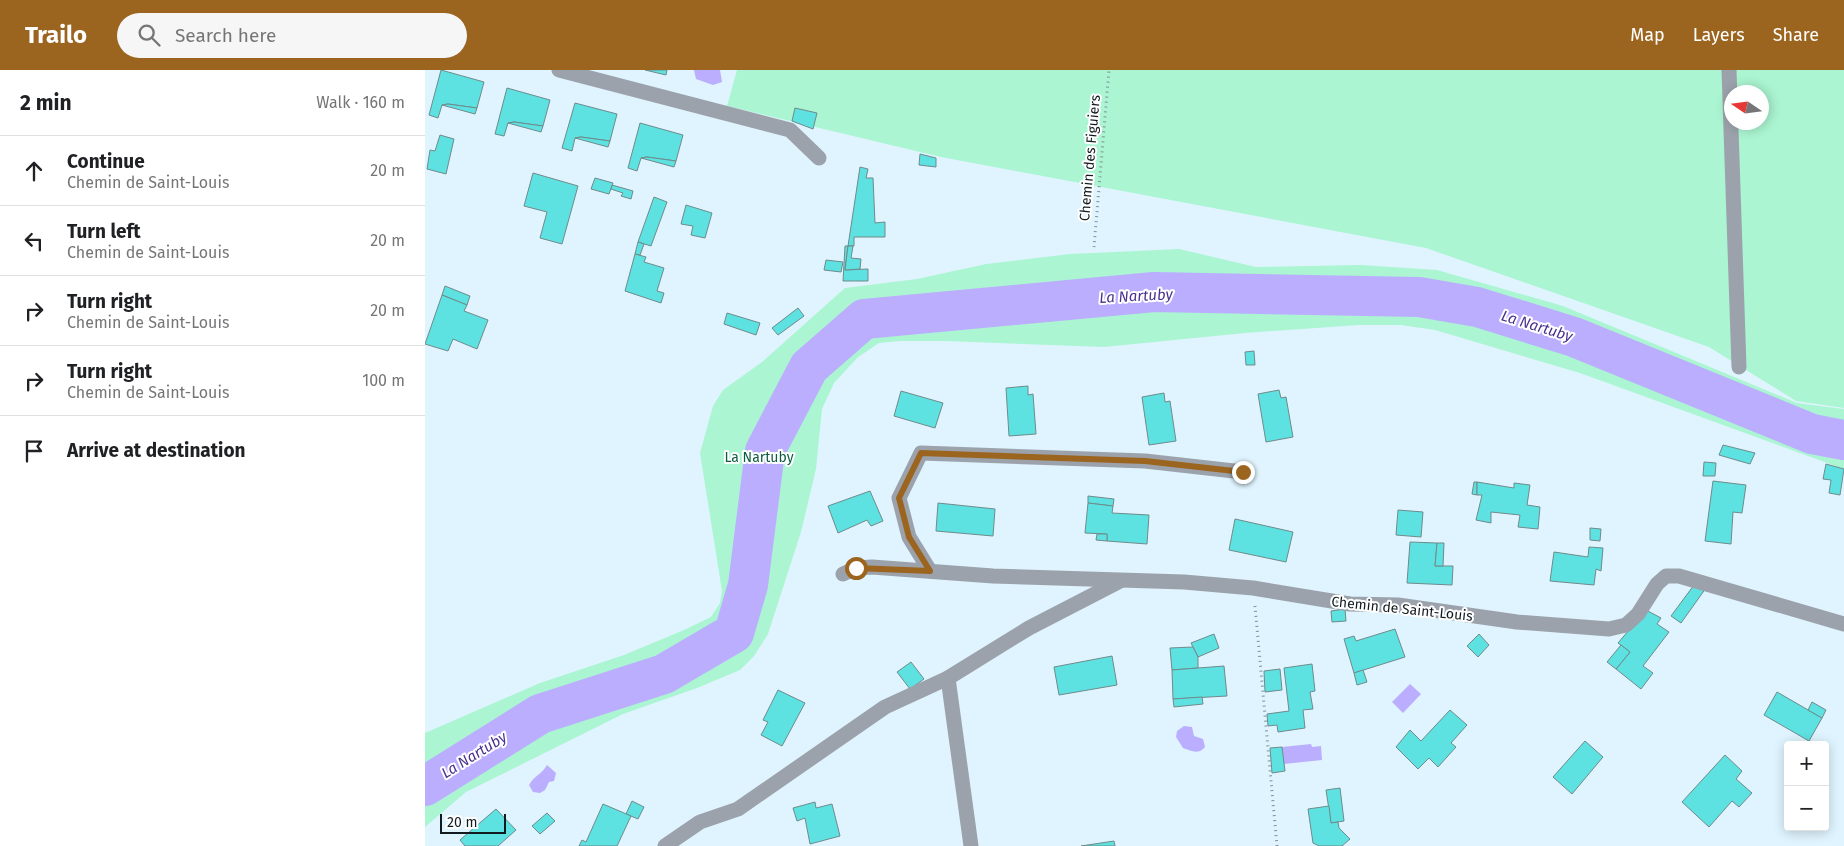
<!DOCTYPE html>
<meta charset="utf-8">
<style>
:root{--surface:#fff;--page:#f6f6f6;--text:#202124;--muted:#757577;--line:#e0e0e0;--accent:#9b651f}
body{margin:0;font-family:"Fira Sans",sans-serif;background:var(--page);color:var(--text)}
.controls{position:absolute;right:15px;bottom:15px;display:grid;overflow:hidden;border-radius:5px;box-shadow:0 2px 12px #0003}
.controls button{width:45px;height:45px;display:grid;place-items:center;padding:0;border:0;border-bottom:1px solid var(--line);background:var(--surface);color:var(--text);font:25px sans-serif}
.compass{position:absolute;left:1299px;top:15px;width:45px;height:45px;border-radius:50%;background:var(--surface);box-shadow:0 2px 12px #0003;rotate:283deg}
.scale{position:absolute;left:15px;bottom:12px;width:66px;box-sizing:border-box;padding-left:5px;border:2px solid #111b1f;border-top:0;font-size:14px;line-height:18px;white-space:nowrap;color:#111b1f;-webkit-text-stroke:4px #fff;paint-order:stroke}
.stop{position:absolute;width:15px;height:15px;margin:-11px;border:4px solid #9b651f;border-radius:50%;background:#fff}
.stop.end{background:#9b651f;border-color:#fff;box-shadow:0 1px 5px #0008}
.list{margin:0;padding:0;list-style:none}
h2{display:flex;justify-content:space-between;align-items:center;height:65px;margin:0;padding:0 20px;font-size:21px}
h2 small{font-size:16px;font-weight:400;color:var(--muted)}
.list li{display:grid;grid-template-columns:32px 1fr auto;gap:15px;align-items:center;box-sizing:border-box;height:70px;padding:0 20px;border-top:1px solid var(--line)}
.list b{display:block;font-size:19px;white-space:nowrap}
.list p{margin:0;font-size:16px;white-space:nowrap;color:var(--muted)}
.list em{font-size:16px;font-style:normal;color:var(--muted)}
.icon{flex:none;width:28px;height:28px;fill:none;stroke:currentColor;stroke-width:2;stroke-linecap:round;stroke-linejoin:round}
.map{position:relative;flex:none;width:1419px;height:776px;overflow:hidden}
header{display:flex;align-items:center;gap:30px;box-sizing:border-box;height:70px;padding:0 25px;background:var(--accent);color:#fff}
header strong{font-size:24px}
nav{display:flex;gap:28px;margin-inline-start:auto;font-size:18px}
.search{width:350px;height:45px;background:var(--page);display:flex;align-items:center;gap:12px;box-sizing:border-box;padding:0 18px;border-radius:28px;color:var(--muted);font-size:19px}
main{display:flex}
aside{flex:1;background:var(--surface)}
.map>svg:first-child{display:block}
</style>
<header>
<strong>Trailo</strong>
<div class="search"><svg class="icon" aria-label="search" viewBox="0 0 24 24"><circle cx="10" cy="10" r="6"/><path d="M15 15l6 6"/></svg>Search here</div>
<nav><a>Map</a><a>Layers</a><a>Share</a></nav>
</header>
<main>
<aside>
<h2>2 min<small>Walk · 160 m</small></h2>
<ul class="list">
<li><svg class="icon" aria-label="ahead" viewBox="0 0 24 24"><path d="M12 20V5M6 11l6-6 6 6"/></svg><div><b>Continue</b><p>Chemin de Saint-Louis</p></div><em>20 m</em></li>
<li><svg class="icon" aria-label="left" viewBox="0 0 24 24"><path d="M17 20v-9H6M10 6l-5 5 5 5"/></svg><div><b>Turn left</b><p>Chemin de Saint-Louis</p></div><em>20 m</em></li>
<li><svg class="icon" aria-label="right" viewBox="0 0 24 24"><path d="M7 20v-9h11M14 6l5 5-5 5"/></svg><div><b>Turn right</b><p>Chemin de Saint-Louis</p></div><em>20 m</em></li>
<li><svg class="icon" aria-label="right" viewBox="0 0 24 24"><path d="M7 20v-9h11M14 6l5 5-5 5"/></svg><div><b>Turn right</b><p>Chemin de Saint-Louis</p></div><em>100 m</em></li>
<li><svg class="icon" aria-label="arrive" viewBox="0 0 24 24"><path d="M6 21V4h12l-3 4 3 4H6"/></svg><div><b>Arrive at destination</b></div></li>
</ul>
</aside>
<div class="map">
<svg width="1419" height="776" viewBox="0 0 1419 776">
<rect width="100%" height="100%" fill="#dff4fe"/>
<g fill="#abf5d2" fill-rule="evenodd">
<path d="M312,0H1419V338L1371,331L1284,277L1001,178L516,87L302,36ZM1306,22H1336V52H1306Z"/>
<path d="M754,179L831,197L936,195L1012,200L1138,236L1372,333L1419,339V399L1155,303L1010,260L976,255H934L820,263L679,277L520,271H474L454,273L433,287L409,313L397,339L391,399L376,462L343,564L329,586L315,600L272,618L198,644L41,722L0,757V663L115,613L199,585L259,560L286,547L295,533L297,521L275,383L288,336L298,320L337,292L420,218L492,209L561,194L645,184Z"/>
</g>
<g fill="#bbaeff">
<path d="M269,0H295L297,12L288,15L271,9Z"/>
<path d="M985,614L996,624L978,643L967,632Z"/>
<path d="M759,656L767,657L769,666L778,669L780,677C773,685 767,681 758,678L751,667L752,661Z"/>
<path d="M886,674L887,677L896,676L897,690L859,694L857,677Z"/>
<path d="M122,695L131,703L129,711L124,712L120,720L115,723L108,722L104,715C109,706 117,704 122,695Z"/>
</g>
<g fill="none" stroke-linecap="round" stroke-linejoin="round">
<path stroke="#bbaeff" stroke-width="40" d="M0,716L115,644L239,604L309,563L323,515L340,381L384,297L439,249L729,222L994,227L1052,237L1149,267L1387,364L1419,370"/>
</g>
<g fill="#5ee1e1" stroke="#6f8b8b">
<path d="M16,0L59,12L52,38L23,34L17,35L13,48L4,45Z"/>
<path d="M220,0H242L241,5Z"/>
<path d="M82,18L125,30L118,56L89,52L83,53L79,66L70,64Z"/>
<path d="M150,33L192,44L185,71L156,67L150,68L147,81L137,78Z"/>
<path d="M23,34L52,38L50,44L17,35Z"/>
<path d="M370,38L392,43L388,59L367,51Z"/>
<path d="M89,52L118,56L116,62L83,53Z"/>
<path d="M215,53L258,65L251,91L222,87L216,88L212,101L203,98Z"/>
<path d="M15,65L29,69L21,104L2,99L5,80L10,81Z"/>
<path d="M156,67L185,71L183,77L150,68Z"/>
<path d="M495,84L511,88V97L494,95Z"/>
<path d="M222,87L251,91L249,97L216,88Z"/>
<path d="M435,97L443,99L441,108H448L450,153L460,152V167H429V176H423Z"/>
<path d="M108,103L153,116L137,174L115,168L122,142L99,136Z"/>
<path d="M170,108L188,113L184,124L166,119Z"/>
<path d="M187,115L208,121L206,129L196,126L198,123L186,119Z"/>
<path d="M229,127L242,132L226,176L213,172Z"/>
<path d="M261,135L287,143L280,168L266,165L268,156L256,154Z"/>
<path d="M213,172L219,174L215,185L210,184Z"/>
<path d="M420,176H423L420,200L443,199V211H418Z"/>
<path d="M423,176H428L426,188L436,189L435,199L420,200Z"/>
<path d="M210,184L221,187L219,192L239,198L232,221L239,223L236,233L200,221Z"/>
<path d="M401,190L418,192L416,202L399,200Z"/>
<path d="M20,216L45,226L42,235L17,225Z"/>
<path d="M17,225L42,235L39,241L63,250L52,279L28,269L23,281L0,274Z"/>
<path d="M373,238L379,246L353,265L347,258Z"/>
<path d="M302,243L335,253L331,265L299,254Z"/>
<path d="M829,281L830,295H821L820,282Z"/>
<path d="M603,316V325L608,324L611,364L584,366L581,318Z"/>
<path d="M854,320L856,328L861,327L868,367L841,372L833,324Z"/>
<path d="M476,321L518,333L510,358L469,346Z"/>
<path d="M739,323L740,332L745,331L751,371L724,375L717,327Z"/>
<path d="M1298,375L1330,383L1325,394L1294,385Z"/>
<path d="M1279,392L1291,393L1290,406H1278Z"/>
<path d="M1401,394L1419,399L1415,425L1404,423L1406,410L1398,409Z"/>
<path d="M1288,411L1321,415L1317,443L1308,442L1306,474L1280,471Z"/>
<path d="M1049,412H1052V425L1047,424Z"/>
<path d="M1052,412L1089,418V413L1105,415L1102,435L1115,437L1113,459L1093,457L1095,445L1066,442V453L1051,450L1057,425H1052Z"/>
<path d="M445,421L458,451L446,456L442,450L413,463L403,436Z"/>
<path d="M663,426L689,429L688,436L663,433Z"/>
<path d="M513,433L570,439L568,466L511,461Z"/>
<path d="M663,433L688,436L687,443L724,445L722,474L682,471V464L660,463Z"/>
<path d="M973,440L998,442L996,467L971,465Z"/>
<path d="M810,449L868,462L861,492L804,480Z"/>
<path d="M1165,458L1176,459L1175,471L1165,470Z"/>
<path d="M672,464H682V471L671,470Z"/>
<path d="M985,472L1012,473L1010,496H1028L1027,515L982,513Z"/>
<path d="M1012,473H1019L1018,496H1010Z"/>
<path d="M1164,477L1178,478L1176,501L1171,499L1169,515L1125,511L1129,482L1163,487Z"/>
<path d="M1269,515L1281,518L1256,553L1246,546Z"/>
<path d="M920,539L921,551L907,552L906,541Z"/>
<path d="M1221,540L1236,548L1232,554L1244,562L1218,596L1228,603L1216,619L1191,599L1205,582L1193,573Z"/>
<path d="M970,559L980,587L929,603L919,569L929,566L931,571Z"/>
<path d="M789,564L794,578L773,587L766,573Z"/>
<path d="M1054,564L1064,575L1053,587L1042,576Z"/>
<path d="M1196,575L1205,582L1191,599L1182,592Z"/>
<path d="M768,577L773,587V598L747,600L745,578Z"/>
<path d="M687,586L692,615L634,625L629,597Z"/>
<path d="M486,592L499,609L485,619L472,602Z"/>
<path d="M887,594L890,621L885,622L888,639L878,640L880,658L853,662L852,655L843,656L842,644L864,641L859,598Z"/>
<path d="M799,596L802,626L748,629L747,600Z"/>
<path d="M855,599L857,620L840,622L839,601Z"/>
<path d="M938,600L942,612L932,615L929,603Z"/>
<path d="M353,620L380,633L357,676L336,665L343,652L338,650Z"/>
<path d="M1352,622L1397,648L1384,671L1339,645Z"/>
<path d="M777,627L778,634L749,637L748,629Z"/>
<path d="M1387,632L1401,640L1397,648L1383,640Z"/>
<path d="M1025,640L1042,655L1026,673L1031,677L1013,697L1004,688L993,699L971,677L985,660L996,671Z"/>
<path d="M1160,671L1178,687L1147,724L1128,707Z"/>
<path d="M857,677L860,701L847,703L845,678Z"/>
<path d="M1300,685L1317,701L1311,709L1327,723L1314,737L1307,731L1284,757L1257,732Z"/>
<path d="M915,718L919,751L906,753L901,720Z"/>
<path d="M207,731L219,737L213,749L201,744Z"/>
<path d="M390,732L391,738L407,734L415,766L385,774L380,748L372,751L368,738Z"/>
<path d="M178,734L206,746L192,776H154L157,770L161,772Z"/>
<path d="M904,736L906,753L913,752L914,758L925,769L917,776H894L888,773L883,739Z"/>
<path d="M71,739L91,760L73,776H40L35,770Z"/>
<path d="M122,743L130,751L115,764L107,756Z"/>
<path d="M689,771L690,776H656Z"/>
</g>
<g fill="none" stroke-linecap="round" stroke-linejoin="round">
<g stroke="#809097" stroke-width="3" stroke-dasharray="1 4" stroke-linecap="butt">
<path d="M669,177L684,0"/>
<path d="M830,536L852,776"/>
</g>
<g stroke="#9ca2ab" stroke-width="15">
<path d="M134,0L365,60L394,88"/>
<path d="M1304,0L1314,297"/>
<path d="M505,501L484,467L474,428L496,383L720,391L818,402"/>
<path d="M418,504L431,498L447,497L568,506L759,512L828,518L925,534L973,535L1092,552L1184,559L1201,555L1213,544L1232,514L1241,506H1254L1419,554"/>
<path d="M240,776L275,752L313,739L460,637L523,608"/>
<path d="M546,776L523,608L604,558L695,511"/>
</g>
</g>
<g fill="none" stroke-linecap="round" stroke-linejoin="round">
<path stroke="#9b651f" stroke-width="6" d="M431,498L505,501L484,467L474,428L496,383L720,391L818,402"/>
</g>
<g text-anchor="middle" dominant-baseline="central" stroke-width="4" stroke-linejoin="round" paint-order="stroke">
<g font-size="14" fill="#111b1f" stroke="#fff">
<text transform="translate(665 88) rotate(-85)">Chemin des Figuiers</text>
<text transform="translate(977 539) rotate(6)">Chemin de Saint-Louis</text>
</g>
<g font-size="14" fill="#0c5c41" stroke="#fff">
<text x="334" y="387">La Nartuby</text>
</g>
<g font-size="15" font-style="italic" fill="#4a318c" stroke="#fff">
<text transform="translate(711 226) rotate(-3)">La Nartuby</text>
<text transform="translate(1112 256) rotate(17)">La Nartuby</text>
<text transform="translate(49 685) rotate(-32)">La Nartuby</text>
</g>
</g>
</svg>
<div class="controls">
<button>+</button>
<button>−</button>
</div>
<svg class="compass" viewBox="-18 -18 36 36"><path d="M0-13l5 13h-10z" fill="#e53935"/><path d="M0 13l5-13h-10z" fill="#757577"/></svg>
<div class="scale">20 m</div>
<div class="stop" style="left:431px;top:498px"></div>
<div class="stop end" style="left:818px;top:402px"></div>
</div>
</main>
